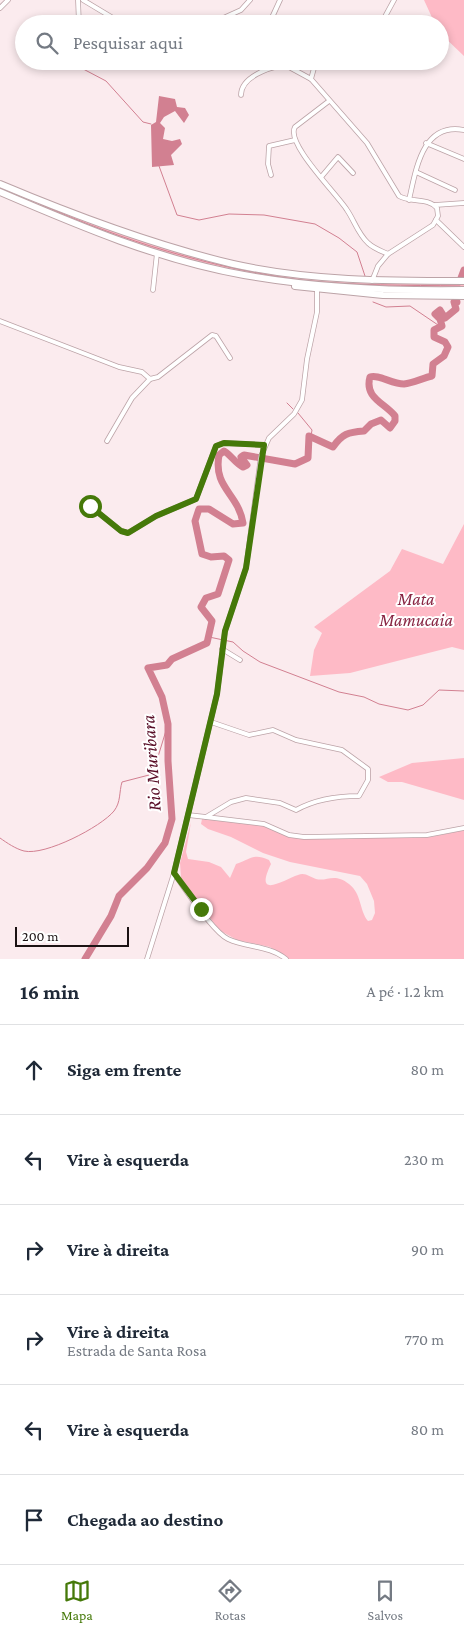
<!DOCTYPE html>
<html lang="pt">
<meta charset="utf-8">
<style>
:root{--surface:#fff;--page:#f2f2f3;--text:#1f2937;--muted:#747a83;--line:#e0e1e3;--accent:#457909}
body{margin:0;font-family:"Crimson Pro",serif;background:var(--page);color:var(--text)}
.scale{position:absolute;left:15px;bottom:12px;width:114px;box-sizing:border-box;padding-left:5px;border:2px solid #1b1213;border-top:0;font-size:14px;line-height:18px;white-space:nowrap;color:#1b1213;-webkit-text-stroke:4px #fff;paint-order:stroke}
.stop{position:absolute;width:15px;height:15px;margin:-11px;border:4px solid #457909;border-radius:50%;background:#fff}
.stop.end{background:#457909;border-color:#fff;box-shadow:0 1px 5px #0008}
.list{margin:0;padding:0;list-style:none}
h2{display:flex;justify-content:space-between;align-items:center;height:65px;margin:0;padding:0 20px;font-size:21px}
h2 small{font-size:16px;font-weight:400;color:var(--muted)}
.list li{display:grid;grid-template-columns:32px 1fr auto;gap:15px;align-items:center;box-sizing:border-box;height:90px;padding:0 20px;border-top:1px solid var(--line)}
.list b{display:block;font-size:19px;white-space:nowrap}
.list p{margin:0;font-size:16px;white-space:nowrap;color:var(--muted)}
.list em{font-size:16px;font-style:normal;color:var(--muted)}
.icon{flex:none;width:28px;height:28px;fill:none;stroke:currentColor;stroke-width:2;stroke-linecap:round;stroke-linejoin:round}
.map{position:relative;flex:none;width:464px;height:959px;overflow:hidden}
.search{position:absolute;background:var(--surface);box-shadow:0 2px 8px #0003;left:15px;right:15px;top:15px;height:55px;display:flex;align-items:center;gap:12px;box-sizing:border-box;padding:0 18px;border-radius:28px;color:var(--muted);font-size:19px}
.sheet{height:605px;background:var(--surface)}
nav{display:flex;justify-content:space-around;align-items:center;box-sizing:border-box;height:70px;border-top:1px solid var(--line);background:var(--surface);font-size:14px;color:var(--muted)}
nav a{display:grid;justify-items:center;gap:2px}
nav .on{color:var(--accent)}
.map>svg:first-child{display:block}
</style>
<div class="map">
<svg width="464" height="959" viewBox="0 0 464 959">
<rect width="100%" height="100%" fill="#fbebee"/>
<g fill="#febac6">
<path d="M424,0H464V56L440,33V24H435Z"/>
<path d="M0,185C100,228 199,265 308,279C360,285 412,284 464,284V288C362,289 257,282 159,251C105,234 52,211 0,188Z"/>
<path d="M464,524V650L452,647L350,673L310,676L314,650L322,633L314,627L390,571L402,549L443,564Z"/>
<path d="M464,758V800L402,782H388L379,777L412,763Z"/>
<path d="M202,819L262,825L278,832L306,836L413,838L431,837L464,830V959H289L270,947L237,940L219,930L181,878L180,863L191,822L186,852L188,859L209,862L221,867L230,878L236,864C252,859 253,853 269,860L271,864C253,901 285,879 298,875C305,872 310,877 316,879C327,882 334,872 349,884C362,894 359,910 368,921L372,920L375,913L374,901L367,884L360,876L290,862L263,853L231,837L208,829L201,824Z"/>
</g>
<path fill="#d28091" d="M159,96L175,99L177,107L185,108L189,115L184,123L175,111L164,117L160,123L165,128L163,139L172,141L180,139L182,144L171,155L174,165L152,167L151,125L156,122Z"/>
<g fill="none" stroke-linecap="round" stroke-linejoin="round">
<g stroke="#d28091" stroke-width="1">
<path d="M68,61L106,81L143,122L151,124"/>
<path d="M159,166L177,215L199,220L229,214L264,215L315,224L339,238L357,252L365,276"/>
<path d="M40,204C123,241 211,268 301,280C354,286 407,285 460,286"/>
<path d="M373,302L386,307L410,306L441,327"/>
<path d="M287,403L293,409"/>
<path d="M298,413L312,430L311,436"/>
<path d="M209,637L233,642L243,651L260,662L339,692L364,697L379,704L408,710L423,705L439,690L464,691"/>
<path d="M0,838C7,843 16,849 24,851C45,856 101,827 114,811C121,802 119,792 122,782L149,775L157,760L168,724"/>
</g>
<g stroke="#d28091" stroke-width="7">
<path d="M461,278L464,270"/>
<path d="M85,959L111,916L119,896L147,868L165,843L172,819L168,761V724L162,697L148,668L167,665L172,659L207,643L212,621L201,607L206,598L218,594L229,560L224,556L211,557L202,554L195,521L199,509H209L233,524L243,523C238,493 213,488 219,455L224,451C231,455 235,463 243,467L247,465L241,457L244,455L295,464L308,458L309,436L333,447C342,434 348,432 364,431L371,424L381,420L390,428L395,421V416C385,403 364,398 370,377C378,374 392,384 404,384C413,383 423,378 432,376L433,364L444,356L448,347L445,342L434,337V330L442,326L440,319L435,314L440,310L445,318L456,309L454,302H457"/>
</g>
<g stroke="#bca3a7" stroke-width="5.5">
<g id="minor">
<path d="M78,0L79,24"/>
<path d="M83,0L123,24"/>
<path d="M0,8L8,0"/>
<path d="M210,24L241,10L250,0"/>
<path d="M269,24L280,0"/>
<path d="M381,24L394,0"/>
<path d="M278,61L311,79"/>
<path d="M316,61L311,79L367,143L399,196C410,203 428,197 437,208L438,216L433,225L388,254L378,266L372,281"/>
<path d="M241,95C241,77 268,68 283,65"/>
<path d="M329,101L295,127C285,143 337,194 347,210C354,220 358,234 368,243C373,248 381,251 388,254"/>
<path d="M426,143L464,159"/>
<path d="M416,172L455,190"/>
<path d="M271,175L268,164L269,146L295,140"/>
<path d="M322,176L338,157L353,173"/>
<path d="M409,200C416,170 422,122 464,130"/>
<path d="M435,205L464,203"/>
<path d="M436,220L464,247"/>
<path d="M153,290L157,253"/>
<path d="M0,321L119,367L142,372L150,379L158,377L212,335L216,336L230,358"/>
<path d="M107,441L132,398L150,379"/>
<path d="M90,506L121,531L128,533L156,516L196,499L216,446L223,443L264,445"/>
<path d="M222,649L240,660"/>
<path d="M188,815L206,817L231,802L246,798L280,803L296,810C316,799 336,796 359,796L368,780V769L342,750L296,740L273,730L249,735L211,722"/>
<path d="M206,817L264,824L289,835L304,837L427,835L464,828"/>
<path d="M174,873C184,888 213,932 228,939C247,948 269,945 286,959"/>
<path d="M147,959L174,873L217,694L225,631L246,568L261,456L269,438L294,414L302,400L307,359L317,312V290"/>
</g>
</g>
<g stroke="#bca3a7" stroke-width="8">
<g id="highway">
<path d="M0,184C76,216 153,245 233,264C309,281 387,281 464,281"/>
<path d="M0,192C79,226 159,260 244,275C316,288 391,291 464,290"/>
<path d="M295,286L383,295L464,296"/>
</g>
</g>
<use href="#minor" stroke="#fff" stroke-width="4"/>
<use href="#highway" stroke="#fff" stroke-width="6"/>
</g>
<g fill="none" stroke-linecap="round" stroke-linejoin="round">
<path stroke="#457909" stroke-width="6" d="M90,506L121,531L128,533L156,516L196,499L216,446L224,443L264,445L246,568L225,631L217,694L174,873L201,909"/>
</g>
<g text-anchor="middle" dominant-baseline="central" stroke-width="4" stroke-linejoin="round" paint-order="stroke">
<g font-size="18" font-style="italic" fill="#892744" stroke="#fff">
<text x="416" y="599">Mata<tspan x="416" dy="21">Mamucaia</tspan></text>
</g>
<g font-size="19" font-style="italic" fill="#590e27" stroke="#fff">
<text transform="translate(151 763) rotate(-94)">Rio Muribara</text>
</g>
</g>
</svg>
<div class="scale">200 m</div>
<div class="stop" style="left:90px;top:506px"></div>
<div class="stop end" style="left:201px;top:909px"></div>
<div class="search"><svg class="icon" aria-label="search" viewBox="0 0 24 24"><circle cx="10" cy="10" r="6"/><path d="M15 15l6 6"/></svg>Pesquisar aqui</div>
</div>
<section class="sheet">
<h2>16 min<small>A pé · 1.2 km</small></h2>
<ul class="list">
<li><svg class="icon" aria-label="ahead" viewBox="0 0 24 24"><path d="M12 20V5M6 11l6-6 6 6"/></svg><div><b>Siga em frente</b></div><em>80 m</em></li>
<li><svg class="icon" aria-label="left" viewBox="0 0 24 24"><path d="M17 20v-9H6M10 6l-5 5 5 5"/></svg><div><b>Vire à esquerda</b></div><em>230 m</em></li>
<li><svg class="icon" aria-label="right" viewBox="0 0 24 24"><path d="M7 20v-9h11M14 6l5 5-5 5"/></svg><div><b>Vire à direita</b></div><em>90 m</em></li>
<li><svg class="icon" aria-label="right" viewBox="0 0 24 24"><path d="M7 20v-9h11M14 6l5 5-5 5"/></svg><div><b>Vire à direita</b><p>Estrada de Santa Rosa</p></div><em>770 m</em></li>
<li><svg class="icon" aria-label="left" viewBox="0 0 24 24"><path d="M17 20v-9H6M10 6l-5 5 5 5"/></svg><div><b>Vire à esquerda</b></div><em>80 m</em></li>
<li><svg class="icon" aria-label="arrive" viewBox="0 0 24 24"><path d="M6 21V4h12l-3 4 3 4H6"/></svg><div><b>Chegada ao destino</b></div></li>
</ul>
</section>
<nav>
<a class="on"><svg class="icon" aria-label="map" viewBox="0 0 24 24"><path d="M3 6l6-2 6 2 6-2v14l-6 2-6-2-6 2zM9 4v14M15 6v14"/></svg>Mapa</a>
<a><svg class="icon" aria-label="directions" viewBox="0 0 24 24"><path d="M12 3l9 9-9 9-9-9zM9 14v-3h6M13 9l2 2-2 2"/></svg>Rotas</a>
<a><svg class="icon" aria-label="saved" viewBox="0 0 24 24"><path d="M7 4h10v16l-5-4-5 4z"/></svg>Salvos</a>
</nav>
